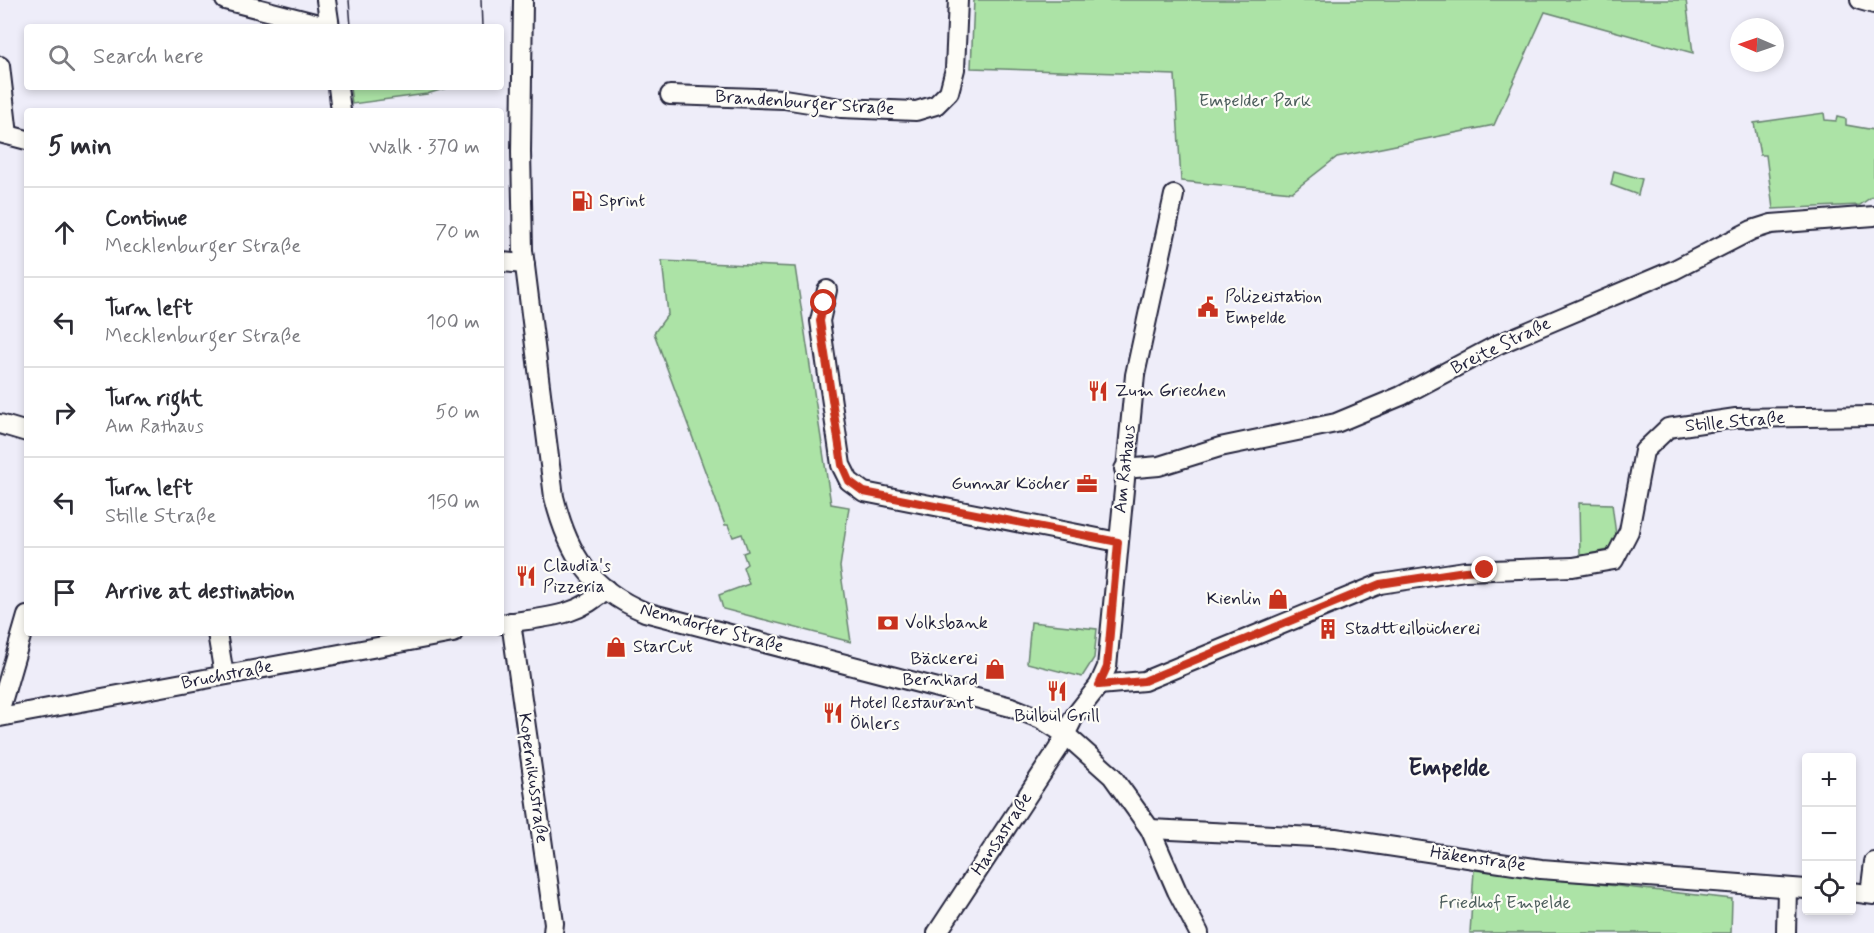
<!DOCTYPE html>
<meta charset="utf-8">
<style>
:root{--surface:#fff;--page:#f2f2f3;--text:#2b2b33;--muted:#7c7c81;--line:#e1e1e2}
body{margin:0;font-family:Mynerve,sans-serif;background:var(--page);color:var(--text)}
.controls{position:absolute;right:18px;bottom:18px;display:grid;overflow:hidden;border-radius:6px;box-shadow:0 3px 9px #0003}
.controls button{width:54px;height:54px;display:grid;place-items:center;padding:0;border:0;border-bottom:2px solid var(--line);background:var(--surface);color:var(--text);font:30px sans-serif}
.compass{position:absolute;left:1730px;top:18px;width:54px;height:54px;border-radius:50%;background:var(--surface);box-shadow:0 3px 9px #0003;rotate:272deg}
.stop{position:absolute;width:18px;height:18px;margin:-14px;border:4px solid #c8321e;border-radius:50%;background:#fff}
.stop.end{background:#c8321e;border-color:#fff;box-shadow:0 2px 6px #0008}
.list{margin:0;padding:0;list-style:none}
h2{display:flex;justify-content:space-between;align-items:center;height:78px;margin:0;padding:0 24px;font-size:26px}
h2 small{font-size:20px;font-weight:400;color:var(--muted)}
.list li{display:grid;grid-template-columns:39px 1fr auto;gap:18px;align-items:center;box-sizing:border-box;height:90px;padding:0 24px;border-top:2px solid var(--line)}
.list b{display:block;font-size:22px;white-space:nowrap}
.list p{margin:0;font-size:20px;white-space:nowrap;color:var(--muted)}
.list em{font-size:20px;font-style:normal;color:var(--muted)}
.icon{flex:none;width:33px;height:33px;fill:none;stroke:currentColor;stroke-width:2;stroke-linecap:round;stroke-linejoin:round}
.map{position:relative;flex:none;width:1874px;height:933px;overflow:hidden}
.search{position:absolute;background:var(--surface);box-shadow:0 3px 9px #0003;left:24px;top:24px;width:480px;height:66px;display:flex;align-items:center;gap:15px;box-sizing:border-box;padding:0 21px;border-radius:6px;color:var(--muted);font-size:22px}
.panel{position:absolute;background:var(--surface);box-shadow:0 3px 9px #0003;left:24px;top:108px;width:480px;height:528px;border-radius:6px}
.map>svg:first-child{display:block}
</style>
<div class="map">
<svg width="1874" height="933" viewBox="0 0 1874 933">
<rect width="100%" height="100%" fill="#eeedf9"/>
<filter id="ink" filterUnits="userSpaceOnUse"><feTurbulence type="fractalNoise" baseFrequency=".0167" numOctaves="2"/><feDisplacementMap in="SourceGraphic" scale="12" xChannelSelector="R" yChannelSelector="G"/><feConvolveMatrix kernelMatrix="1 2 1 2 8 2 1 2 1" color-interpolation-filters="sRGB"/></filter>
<g filter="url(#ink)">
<g fill="#ace3a6" stroke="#678270" stroke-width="1.5">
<path d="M974,0H1686L1693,53L1545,12L1494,125L1337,157L1292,192L1181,181L1175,75L971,68Z"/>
<path d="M350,87H394L405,90H417L450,87L427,94L352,104Z"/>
<path d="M1824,113L1825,120L1836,121L1837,117L1846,119V125L1874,130V195L1860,205L1773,209L1766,155H1760L1754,123Z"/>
<path d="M1614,171L1642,179L1638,195L1611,185Z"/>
<path d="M662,261L795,267L831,504L849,507L840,567L851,642L723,609L719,595L749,584L743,567L747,564L743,553L748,551L742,534L733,537L728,525H725L654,333L668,314Z"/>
<path d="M1579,503L1612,504L1616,535L1608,550L1580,556Z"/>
<path d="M1031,622L1097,629L1094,658L1082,677L1027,663Z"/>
<path d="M1474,870L1732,899L1731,933H1470Z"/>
</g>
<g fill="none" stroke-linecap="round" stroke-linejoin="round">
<g stroke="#22223b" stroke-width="22">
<g id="minor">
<path d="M225,0L330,27"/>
<path d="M326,0L330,27"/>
<path d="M523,0L521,152L523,250L554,497C568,554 590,589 645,612L1011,707L1041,719L1065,734L1112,776L1150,829L1177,891L1199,933"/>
<path d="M1860,0L1874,4"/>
<path d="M0,66L8,135"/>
<path d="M338,87L341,111"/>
<path d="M670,95L784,99L841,108L916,111L936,105L949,92L955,69L958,0"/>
<path d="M0,133L27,140"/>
<path d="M501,262L525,264"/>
<path d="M827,290L820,321L841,465L849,481L864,492L1118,542"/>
<path d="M0,424L27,432"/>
<path d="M1124,469L1159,466L1220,447L1336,423L1401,396L1499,344L1674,270L1752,230L1771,224L1874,216"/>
<path d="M511,622L554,923L553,933"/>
<path d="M501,624C540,617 576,619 606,589"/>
<path d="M217,633L224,675"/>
<path d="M1099,685L1144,681L1380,584L1465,571L1573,567L1614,560L1629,531L1644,451L1668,428L1736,418L1874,416"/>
<path d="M0,709L27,616"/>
<path d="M0,717L453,633"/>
<path d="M1150,829L1335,838L1541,869L1806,889"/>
<path d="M1852,892L1874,895"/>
<path d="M1870,894L1874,862"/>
<path d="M937,933L1058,749L1074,717L1099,685L1107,667L1135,375L1174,195"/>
<path d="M1786,933L1787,888"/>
</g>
</g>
<use href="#minor" stroke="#fdfcf7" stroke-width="18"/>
<g stroke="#22223b" stroke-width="1.5">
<path d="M349,0L351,27"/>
<path d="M481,0L482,27"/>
</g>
</g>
</g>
<g fill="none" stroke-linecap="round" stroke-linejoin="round" filter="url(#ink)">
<path stroke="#c8321e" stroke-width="8" d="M824,303L820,321L842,465L849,481L864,492L1118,542L1107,667L1099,685L1144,681L1380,584L1465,571L1485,570"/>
</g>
<defs>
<g id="fuel-bare" transform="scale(1.62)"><path d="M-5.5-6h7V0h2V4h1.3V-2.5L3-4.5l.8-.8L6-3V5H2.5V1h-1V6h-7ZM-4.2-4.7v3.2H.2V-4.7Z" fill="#c8321e" stroke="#fdfcf7" stroke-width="2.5" paint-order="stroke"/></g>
<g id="civic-bare" transform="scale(1.62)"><path d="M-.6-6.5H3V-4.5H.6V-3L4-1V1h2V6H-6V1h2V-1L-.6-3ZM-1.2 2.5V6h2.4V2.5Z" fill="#c8321e" stroke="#fdfcf7" stroke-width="2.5" paint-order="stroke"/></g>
<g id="restaurant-bare" transform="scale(1.62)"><path d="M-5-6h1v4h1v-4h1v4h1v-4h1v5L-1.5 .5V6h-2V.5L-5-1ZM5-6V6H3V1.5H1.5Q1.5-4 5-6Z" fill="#c8321e" stroke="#fdfcf7" stroke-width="2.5" paint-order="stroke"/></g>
<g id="office-bare" transform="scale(1.62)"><path d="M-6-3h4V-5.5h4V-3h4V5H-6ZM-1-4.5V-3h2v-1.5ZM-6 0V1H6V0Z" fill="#c8321e" stroke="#fdfcf7" stroke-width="2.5" paint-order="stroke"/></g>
<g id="shop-bare" transform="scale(1.62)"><path d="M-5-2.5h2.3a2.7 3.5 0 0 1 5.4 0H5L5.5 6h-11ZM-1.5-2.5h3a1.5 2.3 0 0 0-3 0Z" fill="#c8321e" stroke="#fdfcf7" stroke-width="2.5" paint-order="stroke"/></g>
<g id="bank-bare" transform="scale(1.62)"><path d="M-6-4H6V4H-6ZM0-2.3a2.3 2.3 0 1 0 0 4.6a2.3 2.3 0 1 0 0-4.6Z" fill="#c8321e" stroke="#fdfcf7" stroke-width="2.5" paint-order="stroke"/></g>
<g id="building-bare" transform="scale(1.62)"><path d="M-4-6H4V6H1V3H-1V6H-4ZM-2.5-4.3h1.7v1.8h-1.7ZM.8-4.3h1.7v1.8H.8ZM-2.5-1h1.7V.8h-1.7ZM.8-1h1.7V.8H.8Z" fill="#c8321e" stroke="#fdfcf7" stroke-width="2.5" paint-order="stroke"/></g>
</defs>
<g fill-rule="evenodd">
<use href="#fuel-bare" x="582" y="201"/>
<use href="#civic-bare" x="1208" y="307"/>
<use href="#restaurant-bare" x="1098" y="391"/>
<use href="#office-bare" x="1087" y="484"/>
<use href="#restaurant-bare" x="526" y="576"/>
<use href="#shop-bare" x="1278" y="599"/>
<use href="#bank-bare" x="888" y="623"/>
<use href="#building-bare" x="1328" y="629"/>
<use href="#shop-bare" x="616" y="647"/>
<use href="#shop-bare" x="995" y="669"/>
<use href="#restaurant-bare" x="1057" y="691"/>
<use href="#restaurant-bare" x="833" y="713"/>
</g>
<g text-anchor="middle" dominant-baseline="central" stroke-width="4.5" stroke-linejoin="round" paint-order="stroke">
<g font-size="18" fill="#4b5c5b" stroke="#fdfcf7">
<text x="1255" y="101">Empelder Park</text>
<text x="1505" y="903">Friedhof Empelde</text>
</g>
<g font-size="18" fill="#22223b" stroke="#fdfcf7">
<text transform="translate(805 103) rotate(4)">Brandenburger Straße</text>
<text transform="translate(1501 346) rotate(-26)">Breite Straße</text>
<text transform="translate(1735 422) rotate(-5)">Stille Straße</text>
<text transform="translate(1125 469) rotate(-84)">Am Rathaus</text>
<text transform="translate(712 628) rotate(15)">Nenndorfer Straße</text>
<text transform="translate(227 675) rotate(-11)">Bruchstraße</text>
<text transform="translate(533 778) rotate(82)">Kopernikusstraße</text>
<text transform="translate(1002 834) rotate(-57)">Hansastraße</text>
<text transform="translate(1478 859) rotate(8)">Häkenstraße</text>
</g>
<g font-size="18" fill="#22223b" stroke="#fdfcf7" text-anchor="start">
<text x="599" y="201">Sprint</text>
<text x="1225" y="297">Polizeistation<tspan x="1225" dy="21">Empelde</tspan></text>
<text x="1115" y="391">Zum Griechen</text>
<text x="1070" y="484" text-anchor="end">Gunnar Köcher</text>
<text x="543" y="566">Claudia's<tspan x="543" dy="21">Pizzeria</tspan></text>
<text x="1261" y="599" text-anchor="end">Kienlin</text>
<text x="905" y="623">Volksbank</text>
<text x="1345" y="629">Stadtteilbücherei</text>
<text x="633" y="647">StarCut</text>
<text x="978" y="659" text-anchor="end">Bäckerei<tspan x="978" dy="21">Bernhard</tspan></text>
<text x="850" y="703">Hotel Restaurant<tspan x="850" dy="21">Öhlers</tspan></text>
<text x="1057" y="716" text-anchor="middle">Bülbül Grill</text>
</g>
<g font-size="24" font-weight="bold" fill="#22223b" stroke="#fdfcf7">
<text x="1449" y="768">Empelde</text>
</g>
</g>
</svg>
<div class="controls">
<button>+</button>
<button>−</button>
<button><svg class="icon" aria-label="locate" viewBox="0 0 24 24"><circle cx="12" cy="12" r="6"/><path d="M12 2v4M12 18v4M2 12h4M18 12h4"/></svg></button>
</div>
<svg class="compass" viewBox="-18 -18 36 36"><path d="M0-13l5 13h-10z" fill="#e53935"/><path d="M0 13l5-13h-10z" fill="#7c7c81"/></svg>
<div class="stop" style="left:824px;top:303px"></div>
<div class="stop end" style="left:1485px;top:570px"></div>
<div class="search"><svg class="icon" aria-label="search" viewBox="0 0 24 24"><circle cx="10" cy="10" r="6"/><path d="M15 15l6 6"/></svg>Search here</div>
<section class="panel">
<h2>5 min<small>Walk · 370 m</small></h2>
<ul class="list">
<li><svg class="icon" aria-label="ahead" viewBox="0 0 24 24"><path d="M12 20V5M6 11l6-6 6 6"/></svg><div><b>Continue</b><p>Mecklenburger Straße</p></div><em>70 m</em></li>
<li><svg class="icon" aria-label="left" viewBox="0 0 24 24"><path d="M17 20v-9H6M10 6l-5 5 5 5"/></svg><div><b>Turn left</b><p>Mecklenburger Straße</p></div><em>100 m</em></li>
<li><svg class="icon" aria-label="right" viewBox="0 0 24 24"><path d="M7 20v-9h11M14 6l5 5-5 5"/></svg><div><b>Turn right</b><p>Am Rathaus</p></div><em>50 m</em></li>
<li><svg class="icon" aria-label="left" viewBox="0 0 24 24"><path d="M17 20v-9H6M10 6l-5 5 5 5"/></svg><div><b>Turn left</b><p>Stille Straße</p></div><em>150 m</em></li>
<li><svg class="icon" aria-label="arrive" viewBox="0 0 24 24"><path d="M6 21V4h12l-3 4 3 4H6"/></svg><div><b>Arrive at destination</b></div></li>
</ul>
</section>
</div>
